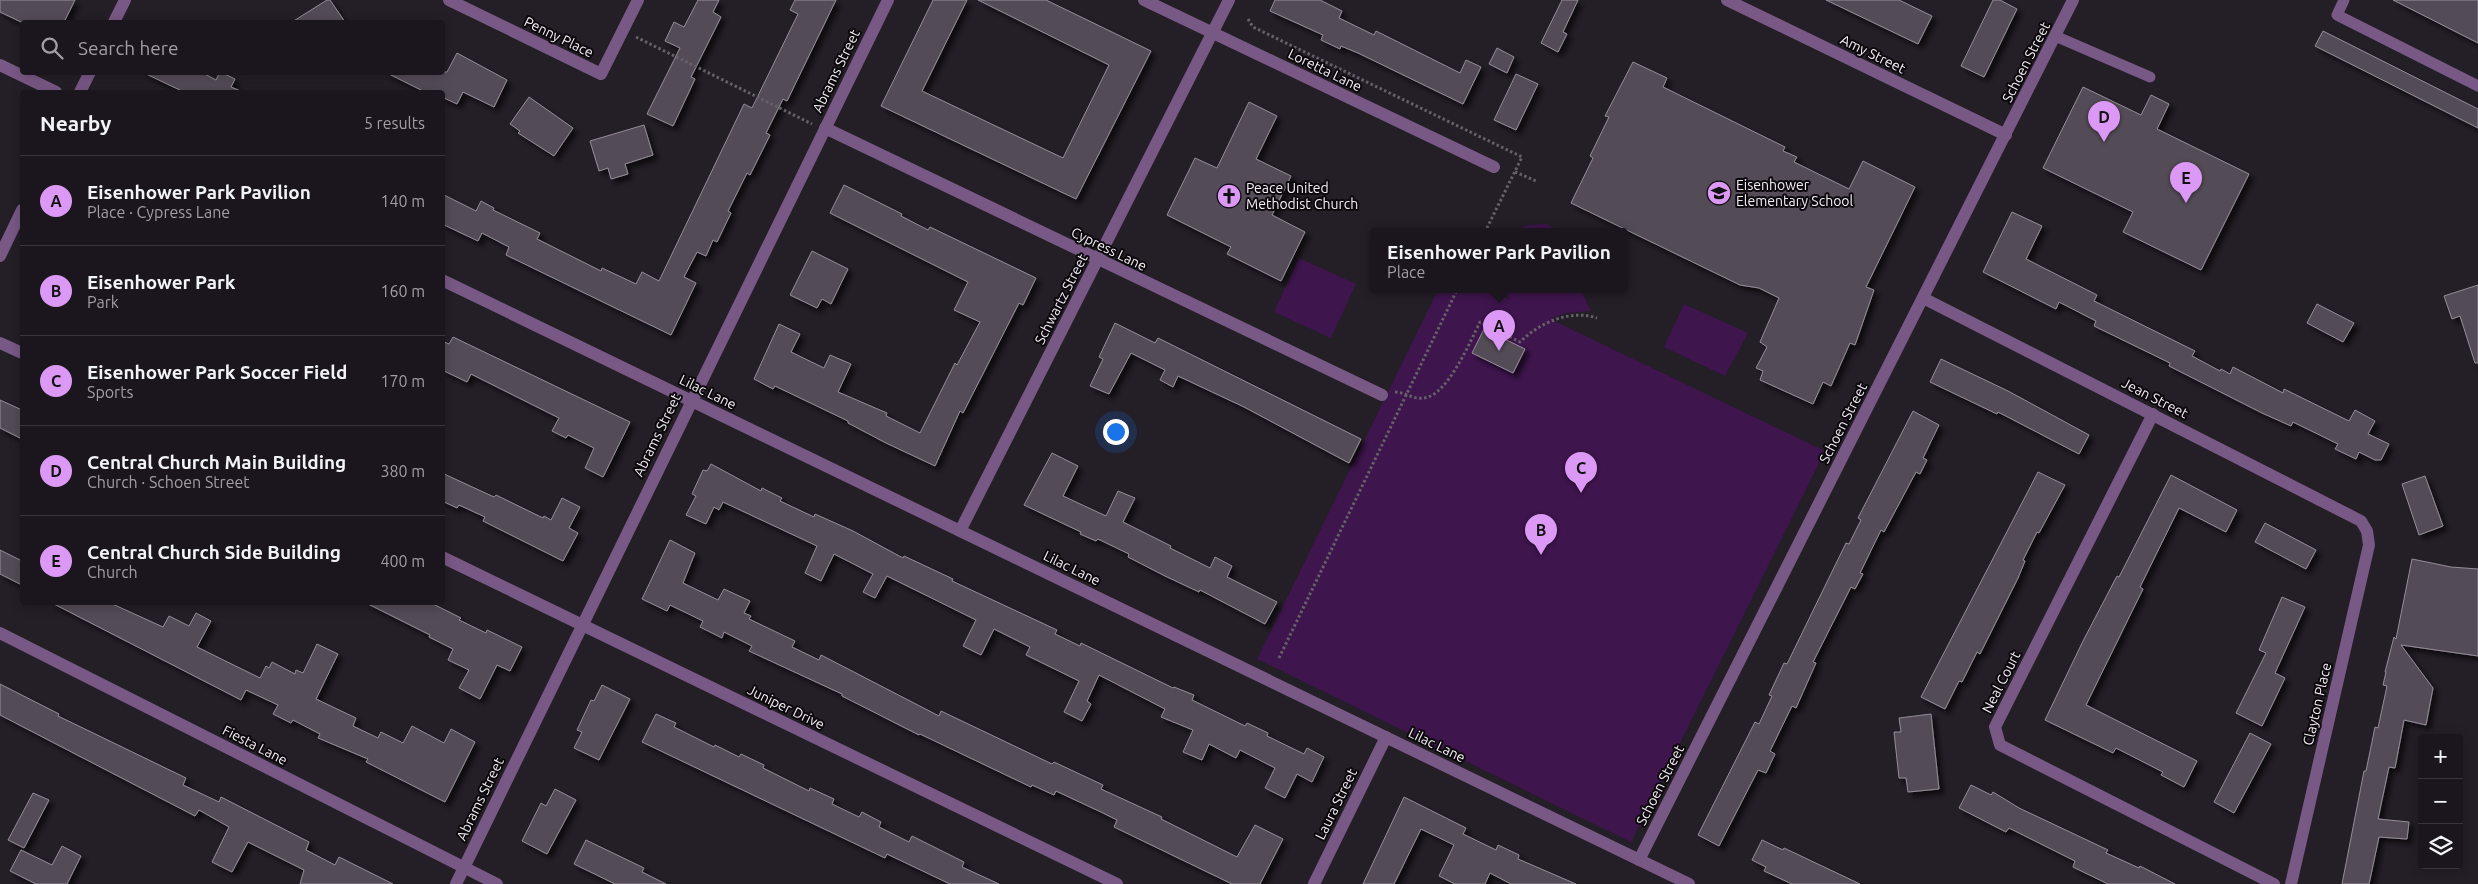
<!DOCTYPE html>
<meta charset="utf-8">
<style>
:root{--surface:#1b161d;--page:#28232a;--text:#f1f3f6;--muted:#a09fa4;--line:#39353b;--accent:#db99f5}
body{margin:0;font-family:Ubuntu,sans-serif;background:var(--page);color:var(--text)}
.controls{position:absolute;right:15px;bottom:15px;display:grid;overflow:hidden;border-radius:5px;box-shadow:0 2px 12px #0003}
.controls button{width:45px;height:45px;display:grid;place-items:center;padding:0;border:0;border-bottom:1px solid var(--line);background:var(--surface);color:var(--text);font:25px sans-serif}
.you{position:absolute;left:1115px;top:431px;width:18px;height:18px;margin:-12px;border:4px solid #fff;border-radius:50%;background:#1a73e8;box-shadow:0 0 0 8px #1a73e833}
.badge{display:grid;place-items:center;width:32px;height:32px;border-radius:50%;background:var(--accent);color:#111;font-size:16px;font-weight:700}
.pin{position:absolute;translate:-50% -41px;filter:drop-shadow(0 1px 2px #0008)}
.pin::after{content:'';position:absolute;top:26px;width:18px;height:15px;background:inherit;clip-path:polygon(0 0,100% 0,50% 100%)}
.popup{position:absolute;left:1370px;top:228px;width:258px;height:65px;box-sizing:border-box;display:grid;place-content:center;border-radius:5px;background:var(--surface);filter:drop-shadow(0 1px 4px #0005);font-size:16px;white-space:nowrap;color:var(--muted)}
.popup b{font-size:19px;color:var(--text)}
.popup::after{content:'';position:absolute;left:50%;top:100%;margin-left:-10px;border:10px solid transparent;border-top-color:var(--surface)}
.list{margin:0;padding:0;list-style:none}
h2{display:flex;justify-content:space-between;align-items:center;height:65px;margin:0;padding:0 20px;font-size:21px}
h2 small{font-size:16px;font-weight:400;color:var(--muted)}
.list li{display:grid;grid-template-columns:32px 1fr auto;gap:15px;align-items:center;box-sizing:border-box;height:90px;padding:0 20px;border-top:1px solid var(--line)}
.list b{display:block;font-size:19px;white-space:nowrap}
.list p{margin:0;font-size:16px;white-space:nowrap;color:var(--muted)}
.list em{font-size:16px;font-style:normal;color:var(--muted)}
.icon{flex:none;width:28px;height:28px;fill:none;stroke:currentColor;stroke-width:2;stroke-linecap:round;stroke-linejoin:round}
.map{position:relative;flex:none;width:2478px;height:884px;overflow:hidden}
.search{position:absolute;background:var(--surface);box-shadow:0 2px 12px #0003;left:20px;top:20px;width:425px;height:55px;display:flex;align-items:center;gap:12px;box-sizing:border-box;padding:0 18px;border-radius:5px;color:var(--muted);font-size:19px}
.panel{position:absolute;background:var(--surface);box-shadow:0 2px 12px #0003;left:20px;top:90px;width:425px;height:515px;border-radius:5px}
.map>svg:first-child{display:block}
</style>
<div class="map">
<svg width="2478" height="884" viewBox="0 0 2478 884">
<defs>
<filter id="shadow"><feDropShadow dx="4.5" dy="4.5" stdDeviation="2.5" flood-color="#0009"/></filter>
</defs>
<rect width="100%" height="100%" fill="#241e27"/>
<g fill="#3e154d">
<path d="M1547,224L1562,232H1508L1529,225Z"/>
<path d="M1299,258L1356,284L1331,338L1274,312Z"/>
<path d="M1438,290H1489L1510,300L1503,290H1581L1591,311L1566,313L1550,319L1825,451L1631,842L1257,659Z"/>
<path d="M1684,304L1748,333L1725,376L1664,347Z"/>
</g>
<g fill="#534c56" stroke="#958d99" filter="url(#shadow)">
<path d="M0,0H75L64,22H21L0,12Z"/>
<path d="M327,0H330L345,22H292Z"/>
<path d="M698,0H719L713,12L721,17L691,77L695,79L673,126L647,114L680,48L665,41L674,22L684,27Z"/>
<path d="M795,0H836L787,101L783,99L766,133L770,135L750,175L747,173L728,211L731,213L717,242L713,240L706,256L697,252L684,277L696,283L671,335L506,255L509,247L482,233L478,241L442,224V194L476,211L481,201L494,208L493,210L540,233L537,239L601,271L602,268L636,284L642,272L659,281L744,104L752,108L798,14L790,10Z"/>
<path d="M933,0H967L922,91L1063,158L1109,65L978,0H1046L1151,51L1076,199L881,106Z"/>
<path d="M1275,0H1320L1342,11L1339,18L1374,35L1376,31L1460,73L1466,60L1481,67L1463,104L1358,53L1341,46L1340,49L1321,40L1323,35L1270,11Z"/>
<path d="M1562,0H1578L1563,32L1567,34L1558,52L1541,43Z"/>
<path d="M1826,0H1899L1932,16L1918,44Z"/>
<path d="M1993,0H2000L2017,9L1984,77L1961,66Z"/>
<path d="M2393,0H2478V43Z"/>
<path d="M2323,31L2478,109V128L2315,46Z"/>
<path d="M1497,48L1514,57L1507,73L1489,64Z"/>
<path d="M457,53L507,80L494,107L463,92L457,104L442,97V92H425L385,72H447Z"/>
<path d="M1633,62L1667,78L1663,87L1785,147L1783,151L1797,157L1794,162L1849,189L1863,161L1915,187L1866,287L1874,290L1855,345L1850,343L1831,386L1823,382L1813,404L1760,380L1763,371L1756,368L1767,347L1760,342L1779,298L1759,288L1740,285L1571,203L1593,158L1590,156L1609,117L1605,116Z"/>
<path d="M142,72H201L216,80L220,72L235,79L231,87L243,92H184Z"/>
<path d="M1516,74L1538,84L1516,130L1494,120Z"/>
<path d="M2083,87L2141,115L2151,95L2169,104L2157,129L2249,174L2201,270L2123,232L2133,212L2043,168Z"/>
<path d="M529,97L573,128L554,156L518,133L520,131L510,124Z"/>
<path d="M1249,102L1277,116L1256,159L1291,176L1272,215L1305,232L1281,281L1227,254L1231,247L1167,215L1195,158L1217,168Z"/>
<path d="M644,125L653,155L625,164L628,174L611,179L608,168L599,171L590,141Z"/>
<path d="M844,185L902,214L901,216L928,230L930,227L1036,278L1023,305L1019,303L963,413L960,411L935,466L886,443L848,423V421L775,386L773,389L754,379L779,324L800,334L791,352L824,368L830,355L851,364L838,392L887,413L886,416L920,433L955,363L957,365L980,322L954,310L968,282L830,213Z"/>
<path d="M2012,212L2042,226L2026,259L2097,295L2094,301L2195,351L2192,356L2220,371L2221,369L2230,374L2233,367L2283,393L2284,389L2349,421L2355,410L2375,421L2368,434L2389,444L2381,460H2375L2359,452L2356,459L2335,449L2338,444L2293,422L2291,426L2262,413L2169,366L2170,363L2094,326L2096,321L2059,302L2056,309L1983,272Z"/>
<path d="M812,251L848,269L831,304L822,299L817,308L790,295Z"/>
<path d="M2478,285V363H2475L2460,316L2452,319L2444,296Z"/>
<path d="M2317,304L2354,323L2343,342L2307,323Z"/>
<path d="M1115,323L1155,343L1158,338L1361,439L1349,463L1244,407L1178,376L1173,387L1160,380L1165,370L1131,353L1109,394L1090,386L1103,359L1099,357Z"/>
<path d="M1484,329L1525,349L1513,373L1472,353Z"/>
<path d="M453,337L630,422L603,477L585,468L594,448L568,435L566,438L552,431L559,418L471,374L467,382L442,370V341L449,344Z"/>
<path d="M1941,359L2008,391L2089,435L2079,454L1998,412L1997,414L1930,382Z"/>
<path d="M0,400L22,410V439L0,428Z"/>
<path d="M1913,411L1939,425L1923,458L1927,460L1920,474L1916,472L1884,532L1881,530L1860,573L1863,574L1855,589L1851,587L1813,662L1816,663L1796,708L1792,706L1770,751L1775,754L1766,773L1758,770L1719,846L1698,835L1755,722L1759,724L1772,696L1769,695L1784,663L1787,664L1846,543L1849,544L1861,520L1858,518Z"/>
<path d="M1052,453L1078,466L1063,496L1106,516L1118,491L1135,498L1123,522L1171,546L1170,548L1210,568L1215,557L1232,566L1227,577L1277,602L1265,624L1200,590L1199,592L1165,576L1128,557L1129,554L1098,539L1096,541L1080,534L1081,532L1024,505Z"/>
<path d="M711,464L761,491L762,488L782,498L780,501L814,517L815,514L853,531L903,558L904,556L953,579L952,581L1057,630L1055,634L1080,646L1081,643L1173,688L1174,687L1194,695L1192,700L1245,726L1247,723L1268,733L1267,736L1304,754L1307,748L1324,757L1312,782L1297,774L1285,798L1265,788L1275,768L1240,750L1236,758L1209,744L1202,760L1183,752L1193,730L1161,717L1165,709L1099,675L1087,701L1091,704L1082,721L1064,712L1079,681L1026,655L1030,647L994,629L981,655L963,646L976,620L887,576L875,598L863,592L873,574L834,554L821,581L805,573L817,546L723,502L719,510L714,507L706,524L686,515L696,496L692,494L703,470L707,471Z"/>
<path d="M2038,472L2065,485L2039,533L2037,532L2023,560L2025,561L2018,578L1980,654L1977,652L1962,682L1959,681L1945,709L1921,697Z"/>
<path d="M442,473L494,497L496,495L543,518L544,516L551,520L562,498L580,507L569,528L578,533L563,561L483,521L485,517L459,505L457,508L442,501Z"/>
<path d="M2171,475L2237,510L2226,532L2179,508L2140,587L2143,589L2086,705L2197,761L2184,787L2161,775L2163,772L2116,748L2113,753L2045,720L2083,641L2117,576L2119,577Z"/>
<path d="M2425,476L2443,526L2419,535L2402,484Z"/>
<path d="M2265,523L2316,550L2306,569L2255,542Z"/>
<path d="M670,540L695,553L683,583L718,600L724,589L750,601L744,613L751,616L749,619L795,641L792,647L819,660L821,655L939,716L941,711L1052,764L1054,762L1103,785L1101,789L1162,817L1161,819L1237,857L1255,825L1283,839L1260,884H1232L1114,827L1117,820L1103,813L1056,791L1054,795L1032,785L1031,787L920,734L919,735L842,696V694L749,651L752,646L724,632L722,638L700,627L703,621L670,605L667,611L642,599Z"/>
<path d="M0,550L22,561V585L0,574Z"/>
<path d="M2412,559L2451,567L2478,569V656L2401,645L2433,688L2426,725L2404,720L2395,768L2389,767L2378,819L2409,822L2407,839L2379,837L2369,884H2342L2364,771H2366L2375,727L2378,728L2387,686L2383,685L2386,672H2385L2394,637L2396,639Z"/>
<path d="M2282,597L2305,607L2275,673L2285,678L2262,726L2236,713L2266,653L2259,650Z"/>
<path d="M50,602H108L163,627L169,616L189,626L196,613L211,621L197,647L260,678L266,666L269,668L272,662L295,674L296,670L303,673L317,644L338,654L316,699L356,718L353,726L378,738L381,732L403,743L412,726L444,743L451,729L475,742L445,802L366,762L368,759L318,738L320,734L293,720L291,723L273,714L278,705L246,690L241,700Z"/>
<path d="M364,602H429L461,618L459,620L486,633L487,630L522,647L510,671L497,665L480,699L459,688L469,670L448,660L453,649L429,637L430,635Z"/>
<path d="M0,684L59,714L58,716L186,778L183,785L219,802L221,797L309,842L306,850L335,865L339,857L393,884H300L304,870L248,842L232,872L212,862L229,827L199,810L195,816L0,715Z"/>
<path d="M602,685L630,699L599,760L574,748L582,732L577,730L591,700L594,701Z"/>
<path d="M656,714L676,723L674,727L714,747L715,745L739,757L741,754L764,765L763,768L809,791L810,788L834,799L832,804L859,817L862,812L881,822L879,827L909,842L912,836L964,862L962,867L999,884H950L887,854L885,858L642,742Z"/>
<path d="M1931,714L1939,789L1908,792L1906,778H1899L1894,732H1901L1899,718Z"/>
<path d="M2250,733L2271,744L2234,813L2214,802Z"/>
<path d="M1971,785L1991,795L1993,792L2019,808L2108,850L2106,853L2139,868L2140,866L2175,884H2108L2073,867L2075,861L2009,828L2006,832L1959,808Z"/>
<path d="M555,789L576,800L547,854L522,841L541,803L546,806Z"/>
<path d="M33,793L49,800L24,848L8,840Z"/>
<path d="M1404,797L1466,828L1463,834L1496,850L1498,845L1519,855L1518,859L1576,884H1511L1490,873L1485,884H1455L1439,876L1454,845L1421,829L1394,884H1363Z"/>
<path d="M586,840L644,868L642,872L666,884H615L574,864Z"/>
<path d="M1762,840L1783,850L1784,848L1860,884H1792L1764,871L1766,867L1752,860Z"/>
<path d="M62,846L81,856L67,884H36L10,871L21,850L52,865Z"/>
</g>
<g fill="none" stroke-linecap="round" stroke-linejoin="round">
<g stroke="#666069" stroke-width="3" stroke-dasharray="2.5 2.5" stroke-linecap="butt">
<path d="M1248,19L1253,27L1522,157L1485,232"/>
<path d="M636,37L812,124"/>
<path d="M1515,172L1536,181"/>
<path d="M1395,392C1405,392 1414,400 1424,398C1447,396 1470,342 1480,322L1520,342C1539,323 1570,309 1597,318"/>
<path d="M1279,658L1457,290"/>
</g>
<g stroke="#785885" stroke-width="11">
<path d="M2344,0L2337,15L2478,86"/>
<path d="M2055,36L2150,77"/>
</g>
<g stroke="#785885" stroke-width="12">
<path d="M449,0L601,74L638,0"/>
<path d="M1144,0L1494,167"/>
<path d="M1727,0L2006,135"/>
<path d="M114,22L125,0"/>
<path d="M0,65L56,92"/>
<path d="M80,92L90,72"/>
<path d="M825,128L1382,395"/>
<path d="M0,256L22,210"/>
<path d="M442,280L1689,884"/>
<path d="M1923,298L2361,521L2367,531L2369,545L2291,884"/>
<path d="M0,343L22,353"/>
<path d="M2153,414L1995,727L2000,745L2274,884"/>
<path d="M960,531L1229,0"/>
<path d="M442,557L1117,884"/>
<path d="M0,633L497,884"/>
<path d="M1639,860L2073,0"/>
<path d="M456,884L888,0"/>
<path d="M1314,884L1386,737"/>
</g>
</g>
<defs>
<g id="school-disc" transform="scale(1.25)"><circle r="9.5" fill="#db99f5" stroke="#0c090d"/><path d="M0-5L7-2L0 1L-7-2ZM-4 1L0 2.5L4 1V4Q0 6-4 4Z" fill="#111"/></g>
<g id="church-disc" transform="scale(1.25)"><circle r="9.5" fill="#db99f5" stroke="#0c090d"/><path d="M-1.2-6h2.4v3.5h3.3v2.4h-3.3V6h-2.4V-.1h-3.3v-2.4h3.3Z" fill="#111"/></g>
</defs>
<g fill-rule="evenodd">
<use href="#school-disc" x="1719" y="193"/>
<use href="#church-disc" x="1229" y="196"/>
</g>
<g text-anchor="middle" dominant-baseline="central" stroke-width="4" stroke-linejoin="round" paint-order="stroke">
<g font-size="14" fill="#f4eff6" stroke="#0c090d">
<text transform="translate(559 37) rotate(26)">Penny Place</text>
<text transform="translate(1873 54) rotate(26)">Amy Street</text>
<text transform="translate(2026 62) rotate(-63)">Schoen Street</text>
<text transform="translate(1325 70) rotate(26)">Loretta Lane</text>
<text transform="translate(836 71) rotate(-64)">Abrams Street</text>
<text transform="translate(1109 249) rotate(26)">Cypress Lane</text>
<text transform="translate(1061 299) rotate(-63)">Schwartz Street</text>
<text transform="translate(708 392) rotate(26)">Lilac Lane</text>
<text transform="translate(2155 398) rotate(27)">Jean Street</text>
<text transform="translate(1843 423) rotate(-63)">Schoen Street</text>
<text transform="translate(657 435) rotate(-64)">Abrams Street</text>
<text transform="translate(1072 568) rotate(26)">Lilac Lane</text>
<text transform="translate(2001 682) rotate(-63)">Neal Court</text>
<text transform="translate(2317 704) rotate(-77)">Clayton Place</text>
<text transform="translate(786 707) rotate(26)">Juniper Drive</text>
<text transform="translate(255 745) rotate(27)">Fiesta Lane</text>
<text transform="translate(1437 745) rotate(26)">Lilac Lane</text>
<text transform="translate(1660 785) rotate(-63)">Schoen Street</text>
<text transform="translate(480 799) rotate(-64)">Abrams Street</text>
<text transform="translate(1336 804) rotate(-64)">Laura Street</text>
</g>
<g font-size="14" fill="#f4eff6" stroke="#0c090d" text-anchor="start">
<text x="1736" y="185">Eisenhower<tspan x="1736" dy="16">Elementary School</tspan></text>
<text x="1246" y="188">Peace United<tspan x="1246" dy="16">Methodist Church</tspan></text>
</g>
</g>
</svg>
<div class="controls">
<button>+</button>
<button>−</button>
<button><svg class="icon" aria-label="layers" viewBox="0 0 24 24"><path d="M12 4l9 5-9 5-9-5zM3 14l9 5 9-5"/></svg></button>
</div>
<div class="you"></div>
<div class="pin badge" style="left:1499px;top:351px">A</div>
<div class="popup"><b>Eisenhower Park Pavilion</b>Place</div>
<div class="pin badge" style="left:1541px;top:555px">B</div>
<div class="pin badge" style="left:1581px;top:493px">C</div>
<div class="pin badge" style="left:2104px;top:142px">D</div>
<div class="pin badge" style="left:2186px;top:203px">E</div>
<div class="search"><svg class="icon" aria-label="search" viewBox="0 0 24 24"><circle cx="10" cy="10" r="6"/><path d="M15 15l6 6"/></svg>Search here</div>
<section class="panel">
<h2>Nearby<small>5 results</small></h2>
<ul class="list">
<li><span class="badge">A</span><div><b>Eisenhower Park Pavilion</b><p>Place · Cypress Lane</p></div><em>140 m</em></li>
<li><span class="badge">B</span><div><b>Eisenhower Park</b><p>Park</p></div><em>160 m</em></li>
<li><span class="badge">C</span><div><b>Eisenhower Park Soccer Field</b><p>Sports</p></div><em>170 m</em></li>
<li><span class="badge">D</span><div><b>Central Church Main Building</b><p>Church · Schoen Street</p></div><em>380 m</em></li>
<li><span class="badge">E</span><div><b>Central Church Side Building</b><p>Church</p></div><em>400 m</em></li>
</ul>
</section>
</div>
